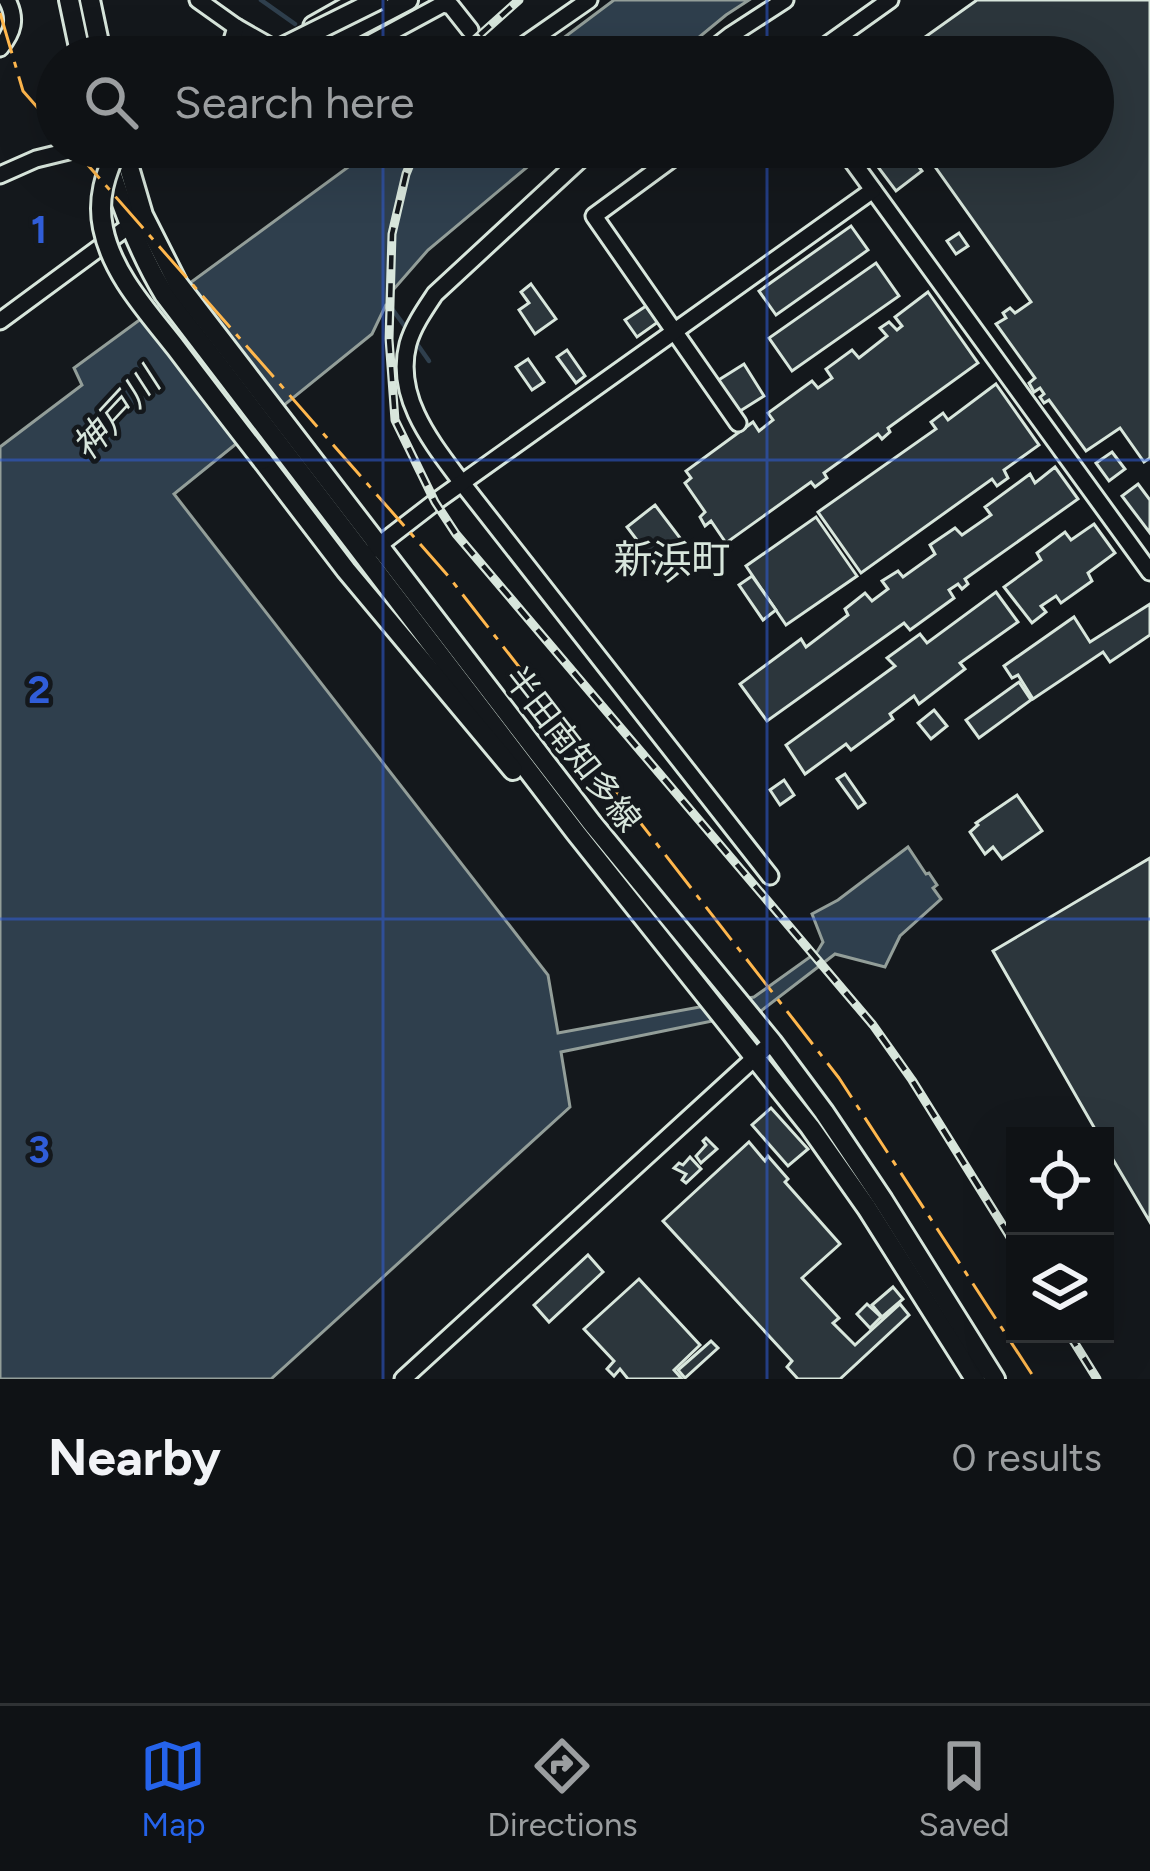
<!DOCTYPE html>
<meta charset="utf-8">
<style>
:root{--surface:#0f1215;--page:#1d2022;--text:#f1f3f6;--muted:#9b9ea0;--line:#2f3234;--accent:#2563eb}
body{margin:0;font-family:Figtree,"Noto Sans JP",sans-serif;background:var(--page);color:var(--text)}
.controls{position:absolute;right:36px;bottom:36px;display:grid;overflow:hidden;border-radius:0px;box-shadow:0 12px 48px #0002}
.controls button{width:108px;height:108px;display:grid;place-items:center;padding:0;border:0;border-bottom:3px solid var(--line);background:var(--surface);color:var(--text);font:60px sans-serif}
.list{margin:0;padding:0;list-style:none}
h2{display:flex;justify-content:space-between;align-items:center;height:156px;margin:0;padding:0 48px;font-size:51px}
h2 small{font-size:39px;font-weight:400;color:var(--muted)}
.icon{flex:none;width:66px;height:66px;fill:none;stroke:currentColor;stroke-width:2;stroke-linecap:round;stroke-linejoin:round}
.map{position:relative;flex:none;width:1150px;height:1379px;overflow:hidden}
.search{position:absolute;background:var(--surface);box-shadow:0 12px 48px #0002;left:36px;right:36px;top:36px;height:132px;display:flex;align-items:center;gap:30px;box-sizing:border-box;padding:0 42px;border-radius:66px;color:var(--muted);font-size:45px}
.sheet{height:324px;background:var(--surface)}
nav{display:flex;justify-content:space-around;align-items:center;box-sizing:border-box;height:168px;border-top:3px solid var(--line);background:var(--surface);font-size:33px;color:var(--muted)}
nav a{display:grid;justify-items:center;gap:6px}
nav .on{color:var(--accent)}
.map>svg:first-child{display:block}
</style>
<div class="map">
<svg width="1150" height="1379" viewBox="0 0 1150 1379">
<rect width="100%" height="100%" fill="#14181c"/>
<g fill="#2f3f4d" stroke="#939e99" stroke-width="3">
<path d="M614,0H749L726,15L675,57H538Z"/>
<path d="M410,147H560L532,163L428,250L393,290L372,334L174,494L548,975L558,1033L754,997L817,952L823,942L812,914L838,900L908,847L926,874L929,873L937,885L933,888L941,899L900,936L885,967L835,954L761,1011L561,1052L570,1107L271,1379H0V447L82,385L74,368L370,151C385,154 397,156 410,147Z"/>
</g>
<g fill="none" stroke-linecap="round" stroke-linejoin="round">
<g stroke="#2f3f4d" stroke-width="4.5">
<path d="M261,0L295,24"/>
<path d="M387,302L409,332"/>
<path d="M415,341L429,361"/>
</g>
</g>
<g fill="#2c363c" stroke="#d8e6dc" stroke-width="3">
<path d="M977,0H1150V458L1144,462L1120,428L1086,451L1049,400L1044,403L1040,397L1044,394L1040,388L1034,392L1029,383L1035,378L996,324L1006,318L1003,313L1010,308L1015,313L1031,302L921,147H1093V57H897Z"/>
<path d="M863,147H904L922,171L896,191Z"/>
<path d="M851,226L868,250L776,315L759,291Z"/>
<path d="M959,233L968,246L956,254L947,241Z"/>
<path d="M876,263L899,296L792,371L769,338Z"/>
<path d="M531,284L556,319L535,334L519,310L529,303L521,292Z"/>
<path d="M928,292L978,363L888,428L890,432L882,439L878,434L824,473L827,478L815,487L811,482L726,543L711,521L705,526L700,517L705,512L685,483L691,478L686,471L753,422L759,431L773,420L768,413L812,381L818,388L832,378L826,369L852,350L859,358L887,336L880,328L889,322L897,330L902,326L895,317Z"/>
<path d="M646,306L658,322L637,337L625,320Z"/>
<path d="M567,350L585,376L576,383L557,357Z"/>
<path d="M528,359L544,382L532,390L516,367Z"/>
<path d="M744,364L764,396L737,413L717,381Z"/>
<path d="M996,384L1039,445L1004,470L1008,478L997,486L992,479L861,573L818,512L936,429L931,422L943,413L948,420Z"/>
<path d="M1112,452L1125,469L1109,481L1096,463Z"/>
<path d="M1055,467L1078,499L965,579L968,584L962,589L958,584L949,590L954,598L910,630L904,623L767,721L740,684L801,639L806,647L848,615L845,609L865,593L872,601L888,589L882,581L898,571L903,577L935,554L930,545L955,528L962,535L991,515L985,507L1030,474L1035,483Z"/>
<path d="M1138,484L1150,500V533L1122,496Z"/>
<path d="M655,505L696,559L668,581L627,527Z"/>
<path d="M816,517L857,576L786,625L746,566Z"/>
<path d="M1094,524L1115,553L1088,573L1092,581L1061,603L1056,596L1041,606L1046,612L1032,623L1004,587L1041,560L1037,553L1065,532L1071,540Z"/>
<path d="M752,576L776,610L763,620L739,585Z"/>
<path d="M996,592L1018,622L960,663L965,669L919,704L914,696L890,714L893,719L851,750L846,744L805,774L786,745L895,666L887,658L920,634L927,643Z"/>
<path d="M1150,604V635L1110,662L1103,652L1033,699L1018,675L1012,678L1004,666L1074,617L1090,642Z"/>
<path d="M1019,682L1031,700L979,738L966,720Z"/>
<path d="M934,710L947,726L931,739L918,723Z"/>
<path d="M845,774L865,803L858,808L837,779Z"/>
<path d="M784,780L794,795L780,805L770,790Z"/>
<path d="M1017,795L1042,831L1002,859L993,847L985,854L970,832L978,825L976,823Z"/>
<path d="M1150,858V1222L1105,1146V1136H1099L993,951Z"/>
<path d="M771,1108L808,1149L788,1166L752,1125Z"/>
<path d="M706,1138L717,1149L701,1163L696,1156L706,1145L703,1141Z"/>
<path d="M749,1142L765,1161L768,1156L788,1179L785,1182L840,1244L802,1278L839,1318L833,1323L855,1345L900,1304L909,1315L840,1379H798L787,1367L792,1361L663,1221Z"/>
<path d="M690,1157L701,1169L686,1183L682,1180L686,1174L674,1168L679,1163L683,1165Z"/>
<path d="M588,1255L603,1272L549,1322L534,1305Z"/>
<path d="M639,1279L700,1345L674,1370L682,1379H628L620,1369L614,1376L607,1369L614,1361L584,1329Z"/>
<path d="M893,1287L903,1299L882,1317L872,1305Z"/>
<path d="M867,1304L881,1317L870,1328L857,1314Z"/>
<path d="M711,1341L718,1348L685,1378L678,1370Z"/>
</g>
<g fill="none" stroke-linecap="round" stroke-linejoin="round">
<g stroke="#d8e6dc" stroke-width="21">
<g id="minor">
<path d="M198,0L236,27L280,52"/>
<path d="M312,25L356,0"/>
<path d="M0,48C13,32 17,19 7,0"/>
<path d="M233,57L231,44L236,27"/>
<path d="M345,57L443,4L451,6L470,30"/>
<path d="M507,57L589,0"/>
<path d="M703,57L731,35L785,0"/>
<path d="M810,57L890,0"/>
<path d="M594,147L435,294C425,309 413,326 408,344C394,398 433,444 462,483L770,876"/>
<path d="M688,147L594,216L738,423"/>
<path d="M842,147L1150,572"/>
<path d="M0,175L36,159L85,147"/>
<path d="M0,321L129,226"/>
<path d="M374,549L435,502L873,190"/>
<path d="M403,1379L772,1042"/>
</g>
</g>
<g stroke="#d8e6dc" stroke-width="24">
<g id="major">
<path d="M69,0L81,57"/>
<path d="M90,0L102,57"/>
<path d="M299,57L408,0"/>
<path d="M103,147C119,198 136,247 164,294L576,833L810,1127L867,1208L975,1379"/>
<path d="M123,147L143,215L178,284L592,823L772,1042L824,1112L883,1200L995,1379"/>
<path d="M262,460L346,570L513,770"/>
</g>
</g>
<use href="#minor" stroke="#14181c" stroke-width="15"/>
<use href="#major" stroke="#14181c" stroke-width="18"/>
<g stroke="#d8e6dc" stroke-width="9">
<g id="rail">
<path d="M463,57L472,42L519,0"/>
<path d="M417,147L406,174L392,234L389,339L395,420L435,502L456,534L873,1025L912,1080L1015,1245"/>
<path d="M1069,1334L1097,1379"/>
</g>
</g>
<use href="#rail" stroke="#14181c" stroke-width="4.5" stroke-dasharray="14" stroke-linecap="butt"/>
<g stroke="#d8e6dc" stroke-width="24" stroke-linecap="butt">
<g id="major-bridge">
<path d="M263,57L378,0"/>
<path d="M118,147C105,174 97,199 103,228C112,274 148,312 176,348C204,385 233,423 262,460"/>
</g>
</g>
<use href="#major-bridge" stroke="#14181c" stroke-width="18"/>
<g stroke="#ffb74d" stroke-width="3" stroke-dasharray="42 9 6 9" stroke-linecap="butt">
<path d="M0,13L23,91L57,130"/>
<path d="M72,147L449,577L839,1078L1035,1379"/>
</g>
</g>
<path fill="none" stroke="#305dd8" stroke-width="3" stroke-opacity="0.55" d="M383,0V57M767,0V57M383,147V1379M767,147V1379M0,460H1150M0,919H1150"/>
<g text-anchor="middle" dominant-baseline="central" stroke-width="9" stroke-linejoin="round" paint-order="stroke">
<g font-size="33" fill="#d8e6dc" stroke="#14181c">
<text transform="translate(573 749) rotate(52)">半田南知多線</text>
</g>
<g font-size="36" font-style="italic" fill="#d8e6dc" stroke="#14181c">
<text transform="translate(116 414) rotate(-47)">神戸川</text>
</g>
<g font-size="39" fill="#d8e6dc" stroke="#14181c">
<text x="672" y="559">新浜町</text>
</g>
</g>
<g font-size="39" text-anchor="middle" font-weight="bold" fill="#305dd8" stroke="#14181c" stroke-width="9" stroke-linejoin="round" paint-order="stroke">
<text x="39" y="243">1</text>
<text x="39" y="703">2</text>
<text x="39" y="1163">3</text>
</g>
</svg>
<div class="controls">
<button><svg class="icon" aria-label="locate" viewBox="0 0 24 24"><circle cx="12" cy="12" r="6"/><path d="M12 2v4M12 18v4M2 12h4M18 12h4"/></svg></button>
<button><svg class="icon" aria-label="layers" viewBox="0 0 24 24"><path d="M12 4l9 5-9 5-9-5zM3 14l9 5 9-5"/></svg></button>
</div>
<div class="search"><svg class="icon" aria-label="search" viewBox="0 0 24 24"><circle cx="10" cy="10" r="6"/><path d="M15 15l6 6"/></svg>Search here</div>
</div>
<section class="sheet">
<h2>Nearby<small>0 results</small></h2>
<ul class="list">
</ul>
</section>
<nav>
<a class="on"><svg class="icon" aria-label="map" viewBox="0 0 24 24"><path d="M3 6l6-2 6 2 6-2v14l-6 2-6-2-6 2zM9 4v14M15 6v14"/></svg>Map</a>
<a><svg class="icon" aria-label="directions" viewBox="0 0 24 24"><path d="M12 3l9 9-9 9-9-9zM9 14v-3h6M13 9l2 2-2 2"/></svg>Directions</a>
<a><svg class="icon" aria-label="saved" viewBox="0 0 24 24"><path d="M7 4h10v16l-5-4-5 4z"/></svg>Saved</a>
</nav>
